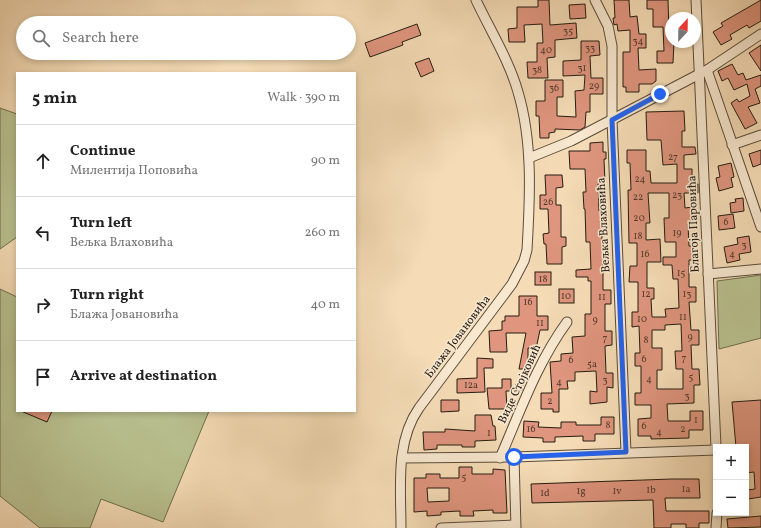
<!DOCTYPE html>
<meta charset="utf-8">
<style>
:root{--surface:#fff;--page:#f6f6f6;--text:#222;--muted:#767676;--line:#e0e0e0}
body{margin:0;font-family:Vollkorn,serif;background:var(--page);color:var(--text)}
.controls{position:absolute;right:12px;bottom:12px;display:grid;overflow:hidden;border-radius:0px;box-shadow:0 2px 6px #0003}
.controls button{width:36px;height:36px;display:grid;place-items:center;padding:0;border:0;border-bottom:1px solid var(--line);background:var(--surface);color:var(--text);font:20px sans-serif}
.compass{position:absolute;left:665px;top:12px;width:36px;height:36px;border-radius:50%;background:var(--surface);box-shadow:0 2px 6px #0003;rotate:22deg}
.stop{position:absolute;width:12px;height:12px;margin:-9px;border:3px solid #2563eb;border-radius:50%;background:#fff}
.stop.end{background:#2563eb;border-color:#fff;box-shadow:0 1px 4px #0008}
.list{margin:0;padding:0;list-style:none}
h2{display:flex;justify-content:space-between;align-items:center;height:52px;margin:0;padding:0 16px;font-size:17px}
h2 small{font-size:13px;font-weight:400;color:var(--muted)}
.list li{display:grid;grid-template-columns:26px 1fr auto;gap:12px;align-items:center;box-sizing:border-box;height:72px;padding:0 16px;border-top:1px solid var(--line)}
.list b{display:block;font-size:15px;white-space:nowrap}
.list p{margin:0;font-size:13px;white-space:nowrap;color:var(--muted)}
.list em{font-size:13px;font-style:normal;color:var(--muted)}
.icon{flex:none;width:22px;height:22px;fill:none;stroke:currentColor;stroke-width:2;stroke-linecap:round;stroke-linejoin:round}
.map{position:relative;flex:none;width:761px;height:528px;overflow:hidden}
.search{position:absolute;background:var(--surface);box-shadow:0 2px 6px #0003;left:16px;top:16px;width:340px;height:44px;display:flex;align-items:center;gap:10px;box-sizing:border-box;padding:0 14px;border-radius:22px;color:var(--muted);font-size:15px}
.panel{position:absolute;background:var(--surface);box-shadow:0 2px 6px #0003;left:16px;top:72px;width:340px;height:340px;border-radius:0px}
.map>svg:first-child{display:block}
</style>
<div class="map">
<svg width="761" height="528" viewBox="0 0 761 528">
<rect width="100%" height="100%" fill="#f5dcb6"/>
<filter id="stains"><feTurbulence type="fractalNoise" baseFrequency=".005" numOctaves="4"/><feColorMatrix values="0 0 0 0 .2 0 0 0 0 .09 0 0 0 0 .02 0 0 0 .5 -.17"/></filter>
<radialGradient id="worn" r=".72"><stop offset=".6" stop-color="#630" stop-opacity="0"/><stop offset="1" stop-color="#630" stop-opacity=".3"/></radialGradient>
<g fill="#b9c190" stroke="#6f6e50">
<path d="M0,108L17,114V237L0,249Z"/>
<path d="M761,275V338L719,349L717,281Z"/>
<path d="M0,289L17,297V411H209L163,522L101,499L90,528H40L0,496Z"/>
</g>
<g fill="#df957e" stroke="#251c11" fill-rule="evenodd">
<path d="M538,0H549L550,25L576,23L577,38L555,40V57L547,58L548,78H528L527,62H537V43H543L542,24L524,25L525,42H509L508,29L517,28V7H538Z"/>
<path d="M614,0H629L630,17L637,16L639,34H646V48H638L639,70L656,69V81L652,84H639V92H626V87H623V52H630V30L618,31L617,24L614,25L613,18H615Z"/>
<path d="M647,0H668L669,32H671V42H674L673,63H657V51H664L663,27H653V9H647Z"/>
<path d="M761,0V21L749,28L747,25L730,35L732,39L721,45L713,32L723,26L721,23Z"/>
<path d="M585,4L586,18L570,19L569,5Z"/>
<path d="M417,24L421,35L402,42L403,45L370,57L365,43Z"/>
<path d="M581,41H599L600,55L590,56L591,78H603V94H590V112H586L585,127L580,130L555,129V132L549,133V138H540L539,116H536V101H545V80H563V97H557V116L576,117L575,91L584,90L585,75L563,76V61L581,60Z"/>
<path d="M761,45V71L749,53Z"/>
<path d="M429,58L434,71L421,77L415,63Z"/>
<path d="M732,64L738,75L743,73L746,80L761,75V86L755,89L760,103L748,107L757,123L745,129L731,103L737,99L739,102L750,96L747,84L734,90L728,78L722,81L718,71Z"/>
<path d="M684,111L685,131H682V147H695L696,154L684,155V169H692V185L698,184V193H684L685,208L692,207V224H688L689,246H694V260H689V287H696V302H689L691,330H699V345H691L692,369H699L700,385H694V403L667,404L668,421H690V411H703V430H689V438L651,439V436H638V419L651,418V405H635V393H641V366H635V353H640L639,326L632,327V312H638V282H629L630,266H637V243H629L628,190H631L630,163H627V150H646V171H650L651,183H677V164L663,165L661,140H647L646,112ZM648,193H669V218H664L665,242H676V257H663V265H672L673,279H678L679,308L665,309L666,317H652L651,299H654V288H647V262H661L660,239L646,240V223H650ZM681,324L682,351H675L676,369H683V389H657V370H662V348H652V330H665V325Z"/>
<path d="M603,142V152H606V159H604L605,184H598L599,211L606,210V224H602V250H608V262H603V290H611V304H605V331H612V345L605,346L606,373H613V388L607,387V402L590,404V391L597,392L596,371L575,372V381H567L568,389H559V412H553V409H541V393H552L550,362L561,361V354L573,353L572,337L585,336V314H591V281H588V277H576V270L591,269L590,242H586L585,209H584L583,192H586L585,169H570L569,151H590V143Z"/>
<path d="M761,150V164L753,167L749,154Z"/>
<path d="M731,163L734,177L731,178L733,187L719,191L716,178L720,177L718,166Z"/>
<path d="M545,175H562L563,187L556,188V205H561V237H566V246L562,247V264H547L546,244H544L543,234L549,233L548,209H540V195H546Z"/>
<path d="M743,198L744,211L731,213L730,203L736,202L735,199Z"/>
<path d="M733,214L735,228L719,230L718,216Z"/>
<path d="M749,236L751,252L739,254L740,260L727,263L724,247L738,244L737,238Z"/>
<rect x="535" y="272" width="16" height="13"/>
<rect x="559" y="289" width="15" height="14"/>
<path d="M519,296H537V316H548V330H540L536,349L528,348V369H519L526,333H506L507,352H490L489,331L502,330V321H505V316H519Z"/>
<path d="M477,358L493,359V368H484L485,392L457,393V379L477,378Z"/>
<path d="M502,379H511V391H506L507,409H489L487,388H502Z"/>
<path d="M516,384H523L522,390L514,391Z"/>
<path d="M441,400H459V411L441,412Z"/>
<path d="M761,400V497L748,499L747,490L755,489L754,472L746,473V447H736L732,402Z"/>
<path d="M21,411H52L47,422Z"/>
<path d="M475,415H491L493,426H495L496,440L475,441V447H462V445H437V449L424,450L423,432H445V429L475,431Z"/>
<path d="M601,417H614V434H595V441H583V436L555,437V442H543V438L523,437L524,421L539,422L538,427L561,428V422H576V425H601Z"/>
<path d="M459,467H472V474H493V469L505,470L507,513H493V510L473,511L474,516H460V511L441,512V515L427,516V511L414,512V478H426V474H440V478H459ZM427,488H449V501L428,502Z"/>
<path d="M672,479H699L700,498H665L666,511H709V523H699V528H686V524H671V528H654L653,500L532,503L531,484Z"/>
<path d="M761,516V527L728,528L727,519Z"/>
</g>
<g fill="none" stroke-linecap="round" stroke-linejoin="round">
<g stroke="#594c3a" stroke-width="11">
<g id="minor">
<path d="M595,0L608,26L612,46V120L626,452"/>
<path d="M696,0L716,447"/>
<path d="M707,70L761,227"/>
<path d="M732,145L761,135"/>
<path d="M529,158L571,141L707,70L761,34"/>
<path d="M708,274L761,269"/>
<path d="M514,457L516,528"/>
<path d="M402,458L514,457L716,450"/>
<path d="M500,458C520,412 537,363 567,322"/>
<path d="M401,528C401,488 395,442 419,408L512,284L524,261L527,250C530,198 533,142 518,92C509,60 490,30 476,0"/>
<path d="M441,528L515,525"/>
<path d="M716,528L717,513"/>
</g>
</g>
<use href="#minor" stroke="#f8e8d0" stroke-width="9"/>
</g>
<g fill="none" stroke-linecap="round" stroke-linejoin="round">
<path stroke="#2563eb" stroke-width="5" d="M514,457L626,452L612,120L660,94"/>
</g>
<g text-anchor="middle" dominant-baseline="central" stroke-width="3" stroke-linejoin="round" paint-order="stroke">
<g font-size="10" fill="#543a2c">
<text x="568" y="31">35</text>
<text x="638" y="41">34</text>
<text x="590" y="48">33</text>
<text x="546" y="50">40</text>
<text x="582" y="68">31</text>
<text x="537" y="70">38</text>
<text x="594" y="86">29</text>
<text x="554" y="88">36</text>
<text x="673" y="157">27</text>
<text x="640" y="179">24</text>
<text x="677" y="195">23</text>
<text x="638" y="197">22</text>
<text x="548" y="202">26</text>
<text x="639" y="218">20</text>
<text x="726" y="222">6</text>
<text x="677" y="233">19</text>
<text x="638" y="236">18</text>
<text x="744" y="245">3</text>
<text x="645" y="254">16</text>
<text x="732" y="254">4</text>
<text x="681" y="273">15</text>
<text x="543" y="279">18</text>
<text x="646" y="294">12</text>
<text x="687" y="294">13</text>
<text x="566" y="296">10</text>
<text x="602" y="297">11</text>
<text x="528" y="302">16</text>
<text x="683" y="317">11</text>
<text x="642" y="319">10</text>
<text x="595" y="320">9</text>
<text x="540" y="323">11</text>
<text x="690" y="337">9</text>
<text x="605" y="338">7</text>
<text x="646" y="340">8</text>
<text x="684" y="358">7</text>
<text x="644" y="359">6</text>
<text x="571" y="360">6</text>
<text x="592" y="364">5a</text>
<text x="691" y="377">5</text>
<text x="649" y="379">4</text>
<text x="605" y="380">3</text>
<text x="559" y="382">4</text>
<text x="471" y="385">12a</text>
<text x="687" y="396">3</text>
<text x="550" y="401">2</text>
<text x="696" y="420">1</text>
<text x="608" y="425">8</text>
<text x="644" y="426">6</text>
<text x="531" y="429">16</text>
<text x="683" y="429">2</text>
<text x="659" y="432">4</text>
<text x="489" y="433">1</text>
<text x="464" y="477">5</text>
<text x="686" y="489">1a</text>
<text x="651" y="490">1b</text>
<text x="581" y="491">1g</text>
<text x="617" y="491">1v</text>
<text x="545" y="493">1d</text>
</g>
<g font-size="12" fill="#251c11" stroke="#f8e8d0">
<text transform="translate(694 224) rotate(-92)">Благоја Паровића</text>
<text transform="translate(604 225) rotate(-93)">Вељка Влаховића</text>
<text transform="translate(458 337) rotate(-53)">Блажа Јовановића</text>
<text transform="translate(520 384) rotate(-65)">Виде Стојковић</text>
</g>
</g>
<rect width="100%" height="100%" filter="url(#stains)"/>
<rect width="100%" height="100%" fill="url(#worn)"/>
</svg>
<div class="controls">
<button>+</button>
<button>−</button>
</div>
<svg class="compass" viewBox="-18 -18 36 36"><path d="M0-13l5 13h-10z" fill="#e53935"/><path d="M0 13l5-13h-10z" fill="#767676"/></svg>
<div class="stop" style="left:514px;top:457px"></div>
<div class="stop end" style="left:660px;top:94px"></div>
<div class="search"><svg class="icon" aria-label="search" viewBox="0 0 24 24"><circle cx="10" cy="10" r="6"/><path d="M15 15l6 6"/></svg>Search here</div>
<section class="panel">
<h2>5 min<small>Walk · 390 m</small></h2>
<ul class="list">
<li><svg class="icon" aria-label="ahead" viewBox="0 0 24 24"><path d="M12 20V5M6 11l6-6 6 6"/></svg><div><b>Continue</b><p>Милентија Поповића</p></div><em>90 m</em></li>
<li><svg class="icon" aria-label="left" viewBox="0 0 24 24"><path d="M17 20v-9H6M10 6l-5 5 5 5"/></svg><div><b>Turn left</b><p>Вељка Влаховића</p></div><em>260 m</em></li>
<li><svg class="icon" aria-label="right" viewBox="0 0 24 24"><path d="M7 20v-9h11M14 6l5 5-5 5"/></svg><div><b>Turn right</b><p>Блажа Јовановића</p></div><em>40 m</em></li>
<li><svg class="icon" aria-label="arrive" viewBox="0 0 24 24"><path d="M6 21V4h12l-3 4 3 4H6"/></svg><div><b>Arrive at destination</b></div></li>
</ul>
</section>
</div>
